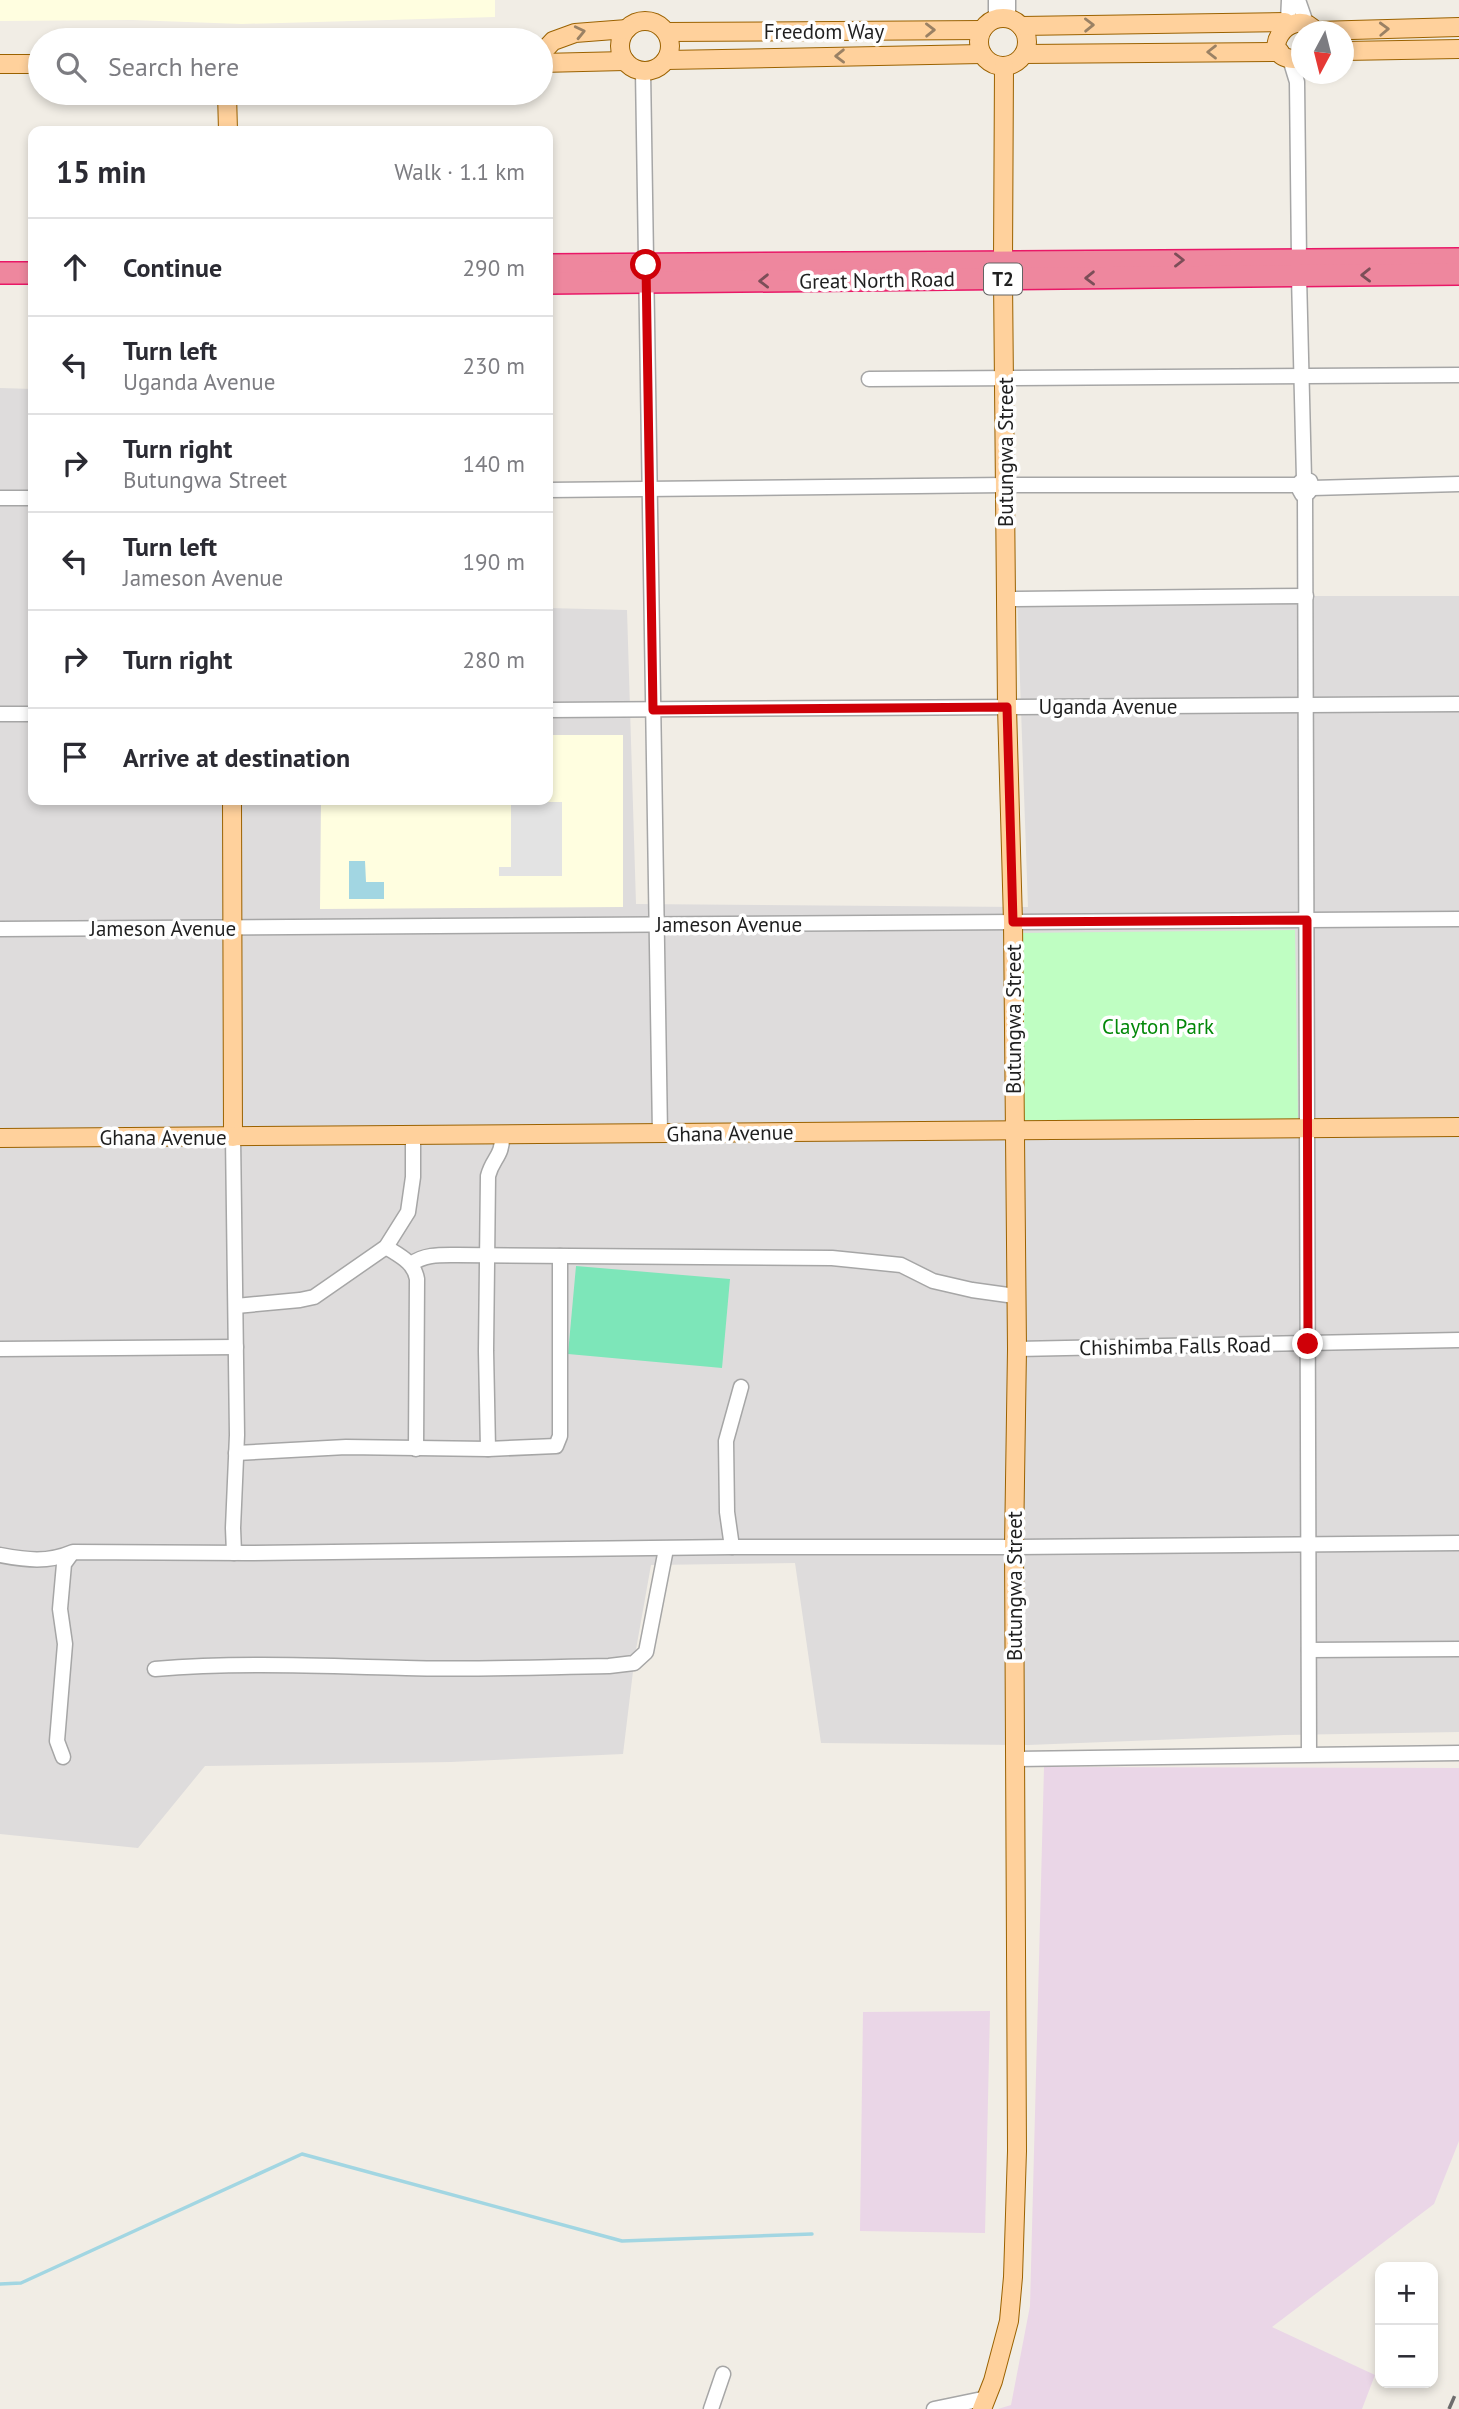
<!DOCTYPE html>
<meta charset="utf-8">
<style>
:root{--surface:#fff;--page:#f2f2f3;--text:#2b2b33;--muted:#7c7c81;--line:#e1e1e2}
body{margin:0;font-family:"PT Sans",sans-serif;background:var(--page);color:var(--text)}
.controls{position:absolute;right:21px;bottom:21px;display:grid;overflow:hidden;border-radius:14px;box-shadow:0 4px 10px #0003}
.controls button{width:63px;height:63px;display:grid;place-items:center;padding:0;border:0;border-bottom:2px solid var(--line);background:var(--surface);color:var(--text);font:35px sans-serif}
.compass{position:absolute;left:1291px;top:21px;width:63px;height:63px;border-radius:50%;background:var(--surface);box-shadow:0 4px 10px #0003;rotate:187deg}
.stop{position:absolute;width:21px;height:21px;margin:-16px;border:5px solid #cf0008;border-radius:50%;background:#fff}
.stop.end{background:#cf0008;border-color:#fff;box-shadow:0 2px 7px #0008}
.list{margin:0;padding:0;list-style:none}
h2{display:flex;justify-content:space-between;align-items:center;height:91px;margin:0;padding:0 28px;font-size:30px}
h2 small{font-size:23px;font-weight:400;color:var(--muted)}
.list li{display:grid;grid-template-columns:46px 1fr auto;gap:21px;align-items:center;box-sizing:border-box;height:98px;padding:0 28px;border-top:2px solid var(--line)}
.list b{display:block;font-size:26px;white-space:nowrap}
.list p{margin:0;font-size:23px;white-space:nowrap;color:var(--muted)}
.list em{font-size:23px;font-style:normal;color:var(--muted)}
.icon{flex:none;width:38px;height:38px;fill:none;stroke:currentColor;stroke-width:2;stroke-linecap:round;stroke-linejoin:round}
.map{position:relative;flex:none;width:1459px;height:2409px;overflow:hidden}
.search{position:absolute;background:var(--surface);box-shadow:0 4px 10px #0003;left:28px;top:28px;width:525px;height:77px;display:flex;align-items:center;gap:18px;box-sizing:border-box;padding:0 24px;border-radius:38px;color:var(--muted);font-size:26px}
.panel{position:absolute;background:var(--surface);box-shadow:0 4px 10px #0003;left:28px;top:126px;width:525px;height:679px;border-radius:14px}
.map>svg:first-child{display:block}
</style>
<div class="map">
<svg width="1459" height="2409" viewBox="0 0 1459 2409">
<rect width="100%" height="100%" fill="#f1ede5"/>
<path fill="#dedcdc" d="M0,388L33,389V800H548V608L627,610L636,904L1028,907L1017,596H1459V1732L1284,1735L1028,1745L821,1743L795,1563L651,1565L635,1655L623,1754L451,1762L205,1766L138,1848L0,1834Z"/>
<g fill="#ead6e7">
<path d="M1044,1767L1459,1768V2141L1434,2204L1272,2327L1375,2375L1362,2409H998L1011,2405L1030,2306Z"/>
<path d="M990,2011L985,2233L860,2231L863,2012Z"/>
</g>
<g fill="#fffee0">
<path d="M0,0H495V17L242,24L132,20L0,21Z"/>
<path d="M548,735H623V907L320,909L321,800H548Z"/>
</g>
<path fill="#bffec2" d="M1295,930L1298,1119L1021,1122L1018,933Z"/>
<path fill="#7de6b9" d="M576,1266L730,1279L722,1368L568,1354Z"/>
<path fill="#e3e3e3" d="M511,802H562V876H499V867H511Z"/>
<path fill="#a2d6e2" d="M349,861H365L366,882H384V899H349Z"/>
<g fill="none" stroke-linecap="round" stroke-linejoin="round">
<path stroke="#a2d6e2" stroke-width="3.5" d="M0,2284L21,2283L302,2154L622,2241L812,2234"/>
<g stroke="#a6a6a6" stroke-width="17">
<g id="minor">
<path d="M1008,0V18"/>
<path d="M1298,0L1305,20"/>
<path d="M996,19V0"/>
<path d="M1288,21L1289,0"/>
<path d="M1290,59L1297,82L1299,259"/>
<path d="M643,71L660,1134"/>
<path d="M1299,276L1304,479"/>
<path d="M869,379L1459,375"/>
<path d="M1312,488L1459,484"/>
<path d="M548,490L1005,485H1297L1304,479L1310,481L1312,488L1308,493L1302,494L1297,485"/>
<path d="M1305,494L1309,1754"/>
<path d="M0,498H33"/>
<path d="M1006,599L1306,596"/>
<path d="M548,710L1459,704"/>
<path d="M0,714H33"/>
<path d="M0,929L1459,919"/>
<path d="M233,1137L237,1435L233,1528L234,1553"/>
<path d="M386,1247C400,1256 414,1262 417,1279L416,1449"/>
<path d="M411,1264C425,1254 440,1255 457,1255L832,1258L901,1265L933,1281L972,1290L1015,1296"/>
<path d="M236,1306L300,1300L314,1297L386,1247L408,1212L413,1177V1135"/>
<path d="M0,1349L236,1347"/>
<path d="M1017,1349L1459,1340"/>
<path d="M488,1449L486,1351L488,1176C493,1157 503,1157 502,1134"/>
<path d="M236,1453L346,1447L488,1449L556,1446L560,1436V1256"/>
<path d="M732,1547L727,1512L726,1441L741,1387"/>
<path d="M0,1555C27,1560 47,1563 73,1552L247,1553L732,1547H1014L1459,1543"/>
<path d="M1309,1650L1459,1649"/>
<path d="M155,1669C239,1662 322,1666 406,1668C474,1670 542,1667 609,1666L634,1663L646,1652L666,1549"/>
<path d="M63,1757L57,1741L65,1644L60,1609L64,1564L72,1553"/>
<path d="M1015,1759L1459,1753"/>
<path d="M711,2409L723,2374"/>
<path d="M934,2409L987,2398"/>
</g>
</g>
<g stroke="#9b6200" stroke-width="20">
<g id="major">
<circle cx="1003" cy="42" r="24"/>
<circle cx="645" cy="46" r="25"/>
<path d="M1021,26L1285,22"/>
<path d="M1316,31L1459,27"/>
<path d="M666,32L982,30"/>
<path d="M1344,51L1459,49"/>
<path d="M541,54L553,41L575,33L627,29"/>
<path d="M1024,54L1280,52"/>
<path d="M1302,59C1249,63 1291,0 1316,32"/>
<path d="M666,60L982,54"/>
<path d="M541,63L625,61"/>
<path d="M0,64H40"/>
<path d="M227,93L228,131"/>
<path d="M1003,262L1004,66"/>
<path d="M232,800L233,1137"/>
<path d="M0,1138L1459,1127"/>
<path d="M982,2409L993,2381L1009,2321L1013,2277L1017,2151L1014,1547L1017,1349L1013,922L1007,707L1003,279"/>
</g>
</g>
<g stroke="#e91867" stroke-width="24">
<g id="highway">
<path d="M548,265L1459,259"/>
<path d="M0,273H33"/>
<path d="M548,283L1459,274"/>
</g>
</g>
<use href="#minor" stroke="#fff" stroke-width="14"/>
<use href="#major" stroke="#ffd19c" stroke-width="18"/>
<use href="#highway" stroke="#ee879e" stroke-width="21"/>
<path stroke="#6d6d6d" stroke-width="3.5" stroke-dasharray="14 14" stroke-linecap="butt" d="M1449,2409L1459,2386"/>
</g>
<defs><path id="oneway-chevron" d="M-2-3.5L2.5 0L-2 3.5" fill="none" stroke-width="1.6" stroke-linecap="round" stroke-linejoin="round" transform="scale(1.75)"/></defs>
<g stroke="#9a8164">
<use href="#oneway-chevron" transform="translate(1089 25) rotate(-1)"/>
<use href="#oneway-chevron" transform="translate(1384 29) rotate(-2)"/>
<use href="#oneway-chevron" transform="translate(930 30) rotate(-1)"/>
<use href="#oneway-chevron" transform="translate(580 32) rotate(-13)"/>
<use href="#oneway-chevron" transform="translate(1212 52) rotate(180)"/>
<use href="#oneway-chevron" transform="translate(840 56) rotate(179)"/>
</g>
<g stroke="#7c4e58">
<use href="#oneway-chevron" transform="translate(1179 260)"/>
<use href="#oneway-chevron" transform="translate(1366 275) rotate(179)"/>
<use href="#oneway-chevron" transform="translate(1090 278) rotate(179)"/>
<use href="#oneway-chevron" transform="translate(764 281) rotate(179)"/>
</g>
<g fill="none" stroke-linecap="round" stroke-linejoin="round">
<path stroke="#cf0008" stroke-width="9" d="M646,265L653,710L1007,707L1013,922L1307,920L1308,1344"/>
</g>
<g text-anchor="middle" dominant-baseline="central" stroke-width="7" stroke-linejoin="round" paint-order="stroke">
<rect fill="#fff" stroke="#626262" stroke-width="2" x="984" y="263.5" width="38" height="31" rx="5"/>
<g font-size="19" font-weight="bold" fill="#1f1f1f">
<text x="1003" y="279">T2</text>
</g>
<g font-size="21" fill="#1f1f1f" stroke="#fff">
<text x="824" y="31">Freedom Way</text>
<text transform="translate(877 280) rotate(-1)">Great North Road</text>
<text transform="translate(1005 452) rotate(-90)">Butungwa Street</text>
<text x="1108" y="706">Uganda Avenue</text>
<text x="729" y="924">Jameson Avenue</text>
<text x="163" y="928">Jameson Avenue</text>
<text transform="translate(1013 1019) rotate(-90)">Butungwa Street</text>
<text transform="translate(730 1133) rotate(-1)">Ghana Avenue</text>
<text x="163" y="1137">Ghana Avenue</text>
<text transform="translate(1175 1346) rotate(-1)">Chishimba Falls Road</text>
<text transform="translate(1014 1586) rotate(-90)">Butungwa Street</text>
</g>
<g font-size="21" fill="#038809" stroke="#fff">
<text x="1158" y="1026">Clayton Park</text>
</g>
</g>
</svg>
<div class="controls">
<button>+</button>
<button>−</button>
</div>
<svg class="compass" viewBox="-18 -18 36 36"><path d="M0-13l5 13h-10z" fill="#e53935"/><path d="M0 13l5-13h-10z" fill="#7c7c81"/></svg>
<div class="stop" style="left:646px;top:265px"></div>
<div class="stop end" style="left:1308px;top:1344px"></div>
<div class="search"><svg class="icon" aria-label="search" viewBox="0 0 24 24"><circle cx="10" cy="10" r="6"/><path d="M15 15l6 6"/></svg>Search here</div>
<section class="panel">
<h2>15 min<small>Walk · 1.1 km</small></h2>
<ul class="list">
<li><svg class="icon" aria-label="ahead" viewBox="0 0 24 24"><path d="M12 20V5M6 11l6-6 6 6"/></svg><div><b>Continue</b></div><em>290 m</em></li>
<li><svg class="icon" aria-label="left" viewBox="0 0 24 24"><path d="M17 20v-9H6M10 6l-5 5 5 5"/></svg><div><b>Turn left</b><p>Uganda Avenue</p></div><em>230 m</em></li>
<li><svg class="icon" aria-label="right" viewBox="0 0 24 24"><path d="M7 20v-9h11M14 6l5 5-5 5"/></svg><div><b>Turn right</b><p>Butungwa Street</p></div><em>140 m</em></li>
<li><svg class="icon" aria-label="left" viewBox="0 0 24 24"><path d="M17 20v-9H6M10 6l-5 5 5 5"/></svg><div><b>Turn left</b><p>Jameson Avenue</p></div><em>190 m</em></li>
<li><svg class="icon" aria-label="right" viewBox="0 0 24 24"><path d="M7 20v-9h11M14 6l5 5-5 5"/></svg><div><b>Turn right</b></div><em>280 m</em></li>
<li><svg class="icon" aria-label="arrive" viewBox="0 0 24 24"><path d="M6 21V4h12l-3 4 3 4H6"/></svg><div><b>Arrive at destination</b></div></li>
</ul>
</section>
</div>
